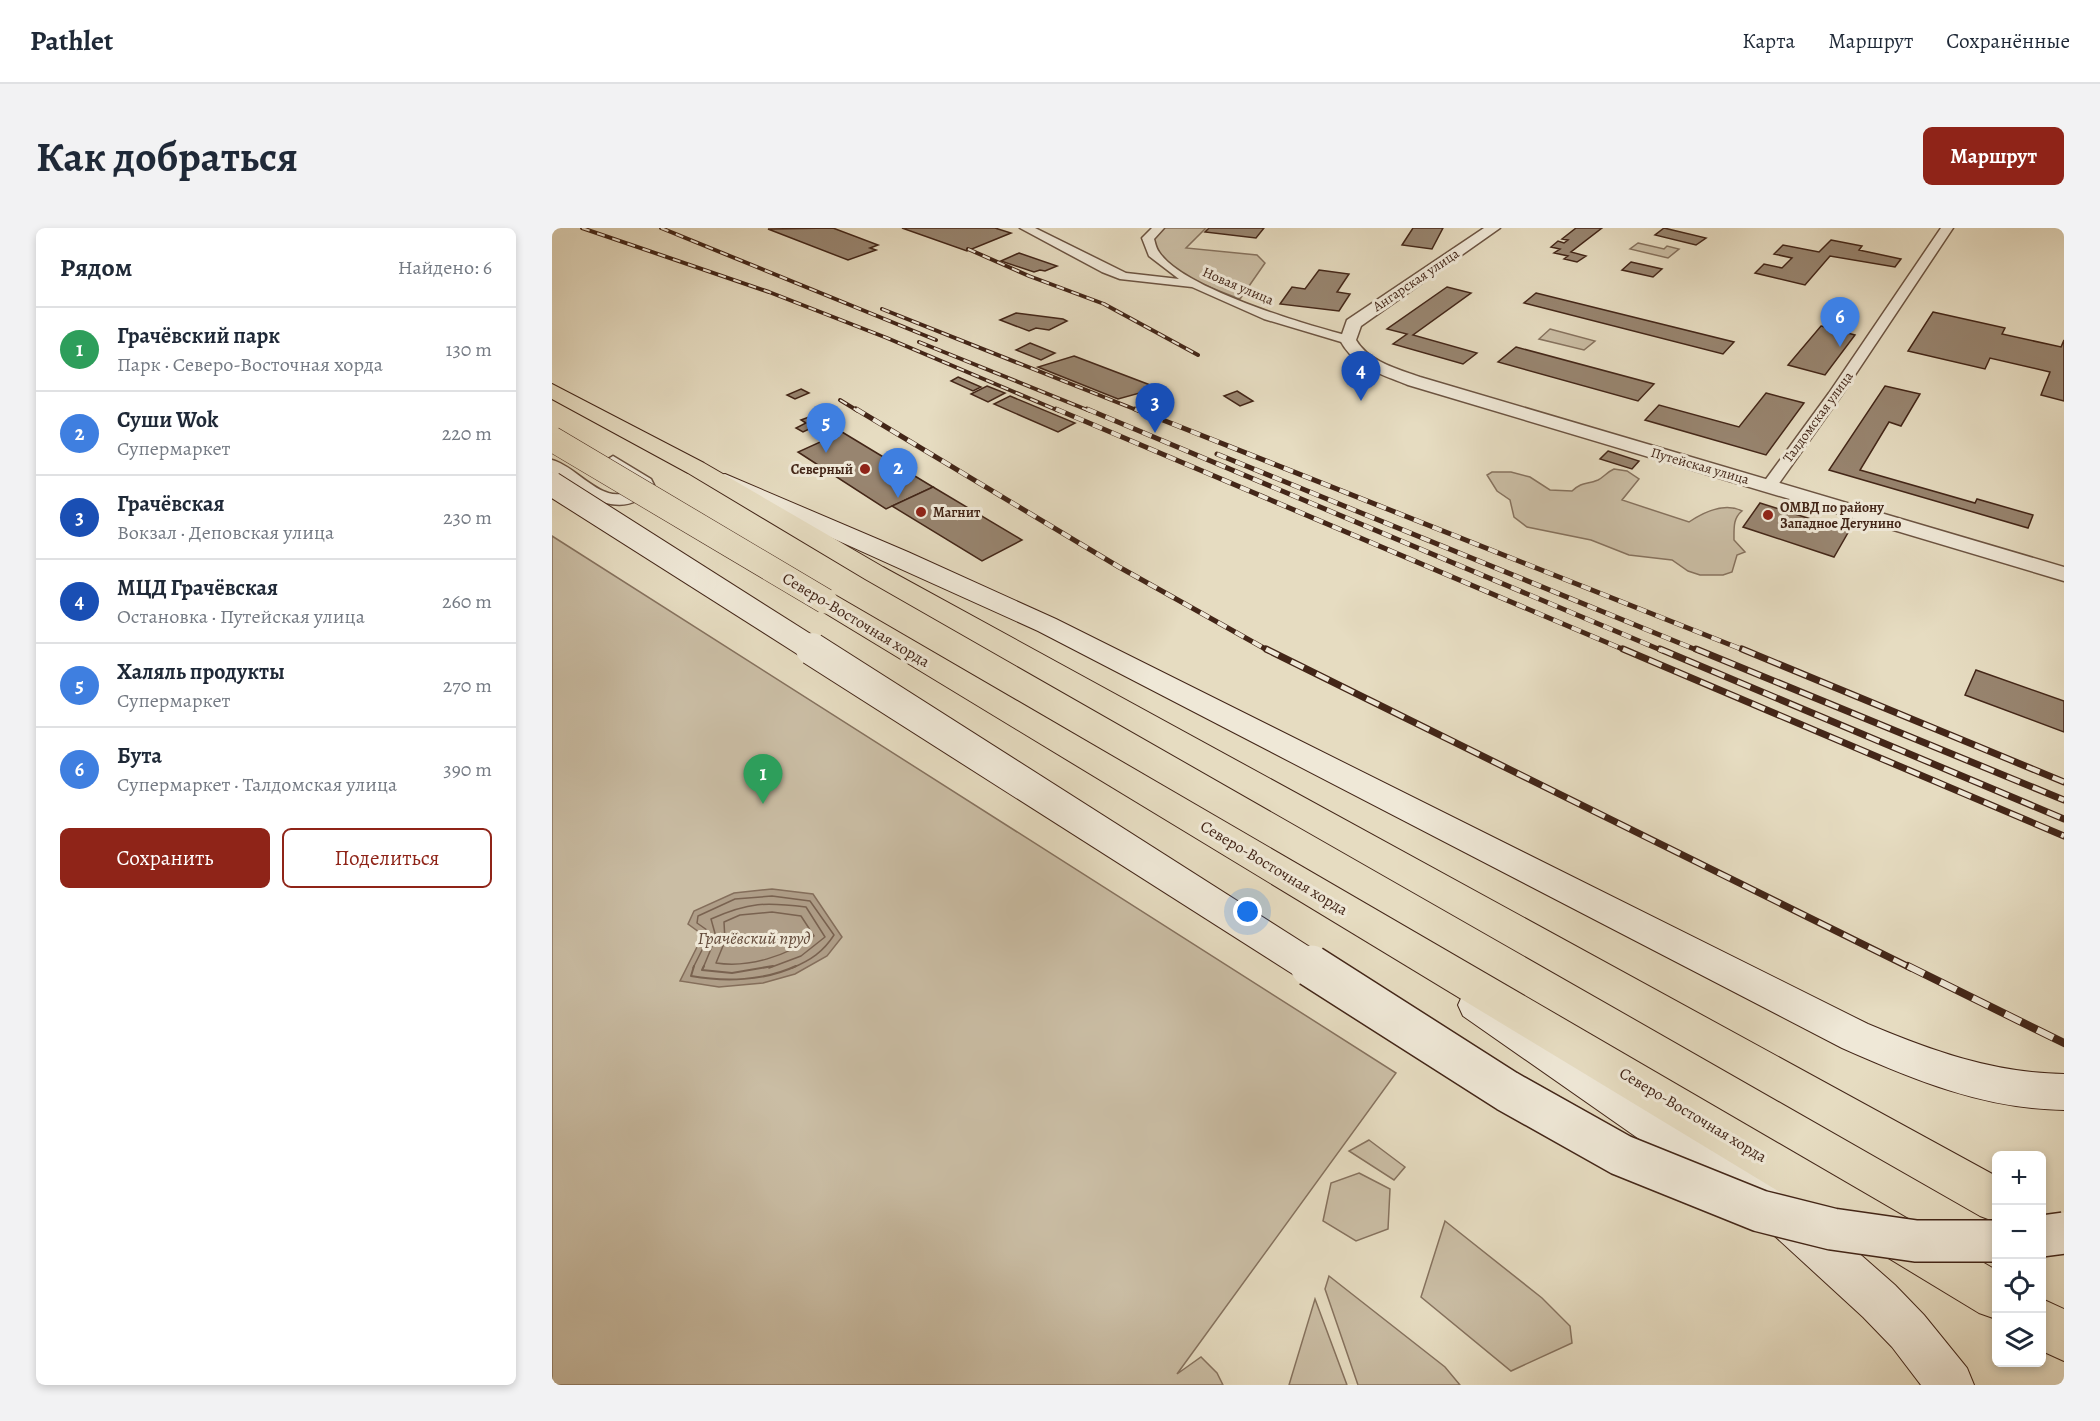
<!DOCTYPE html>
<html lang="ru">
<meta charset="utf-8">
<style>
:root{--surface:#fff;--page:#f2f2f3;--text:#1f2937;--muted:#747a83;--line:#e0e1e3;--accent:#8f2418}
body{margin:0;font-family:Alegreya,serif;background:var(--page);color:var(--text)}
.controls{position:absolute;right:18px;bottom:18px;display:grid;overflow:hidden;border-radius:9px;box-shadow:0 3px 9px #0003}
.controls button{width:54px;height:54px;display:grid;place-items:center;padding:0;border:0;border-bottom:2px solid var(--line);background:var(--surface);color:var(--text);font:30px sans-serif}
.you{position:absolute;left:696px;top:684px;width:21px;height:21px;margin:-15px;border:4px solid #fff;border-radius:50%;background:#1a73e8;box-shadow:0 0 0 9px #1a73e833}
.badge{display:grid;place-items:center;width:39px;height:39px;border-radius:50%;background:var(--accent);color:#fff;font-size:20px;font-weight:700}
.pin{position:absolute;translate:-50% -50px;filter:drop-shadow(0 2px 3px #0008)}
.pin::after{content:'';position:absolute;top:32px;width:21px;height:18px;background:inherit;clip-path:polygon(0 0,100% 0,50% 100%)}
.list{margin:0;padding:0;list-style:none}
h2{display:flex;justify-content:space-between;align-items:center;height:78px;margin:0;padding:0 24px;font-size:26px}
h2 small{font-size:20px;font-weight:400;color:var(--muted)}
.list li{display:grid;grid-template-columns:39px 1fr auto;gap:18px;align-items:center;box-sizing:border-box;height:84px;padding:0 24px;border-top:2px solid var(--line)}
.list b{display:block;font-size:22px;white-space:nowrap}
.list p{margin:0;font-size:20px;white-space:nowrap;color:var(--muted)}
.list em{font-size:20px;font-style:normal;color:var(--muted)}
.actions{display:flex;gap:12px;padding:18px 24px}
.actions a{flex:1;padding:14px 0;border:2px solid var(--accent);border-radius:9px;text-align:center;font-size:21px;color:var(--accent)}
.actions .main{background:var(--accent);color:#fff}
.icon{flex:none;width:33px;height:33px;fill:none;stroke:currentColor;stroke-width:2;stroke-linecap:round;stroke-linejoin:round}
.map{position:relative;flex:none;width:1512px;height:1157px;overflow:hidden;border-radius:9px}
header{display:flex;align-items:center;gap:36px;box-sizing:border-box;height:84px;padding:0 30px;background:var(--surface);border-bottom:2px solid var(--line)}
header strong{font-size:28px}
nav{display:flex;gap:33px;margin-inline-start:auto;font-size:21px}
.intro{display:flex;align-items:center;justify-content:space-between;box-sizing:border-box;height:144px;padding:0 36px}
h1{margin:0;font-size:42px}
.button{padding:15px 27px;border-radius:9px;background:var(--accent);color:#fff;font-size:21px;font-weight:700}
main{display:flex;gap:36px;padding:0 36px}
aside{flex:1;background:var(--surface);border-radius:9px;box-shadow:0 3px 9px #0003}
.map>svg:first-child{display:block}
</style>
<header>
<strong>Pathlet</strong>
<nav><a>Карта</a><a>Маршрут</a><a>Сохранённые</a></nav>
</header>
<div class="intro"><h1>Как добраться</h1><a class="button">Маршрут</a></div>
<main>
<aside>
<h2>Рядом<small>Найдено: 6</small></h2>
<ul class="list">
<li><span class="badge" style="background:#2e9e5b">1</span><div><b>Грачёвский парк</b><p>Парк · Северо-Восточная хорда</p></div><em>130 m</em></li>
<li><span class="badge" style="background:#3f7fe0">2</span><div><b>Суши Wok</b><p>Супермаркет</p></div><em>220 m</em></li>
<li><span class="badge" style="background:#1a4fb4">3</span><div><b>Грачёвская</b><p>Вокзал · Деповская улица</p></div><em>230 m</em></li>
<li><span class="badge" style="background:#1a4fb4">4</span><div><b>МЦД Грачёвская</b><p>Остановка · Путейская улица</p></div><em>260 m</em></li>
<li><span class="badge" style="background:#3f7fe0">5</span><div><b>Халяль продукты</b><p>Супермаркет</p></div><em>270 m</em></li>
<li><span class="badge" style="background:#3f7fe0">6</span><div><b>Бута</b><p>Супермаркет · Талдомская улица</p></div><em>390 m</em></li>
</ul>
<div class="actions"><a class="main">Сохранить</a><a>Поделиться</a></div>
</aside>
<div class="map">
<svg width="1512" height="1157" viewBox="0 0 1512 1157">
<rect width="100%" height="100%" fill="#e6dcc1"/>
<filter id="stains"><feTurbulence type="fractalNoise" baseFrequency=".00333" numOctaves="4"/><feColorMatrix values="0 0 0 0 .2 0 0 0 0 .09 0 0 0 0 .02 0 0 0 .5 -.17"/></filter>
<radialGradient id="worn" r=".72"><stop offset=".6" stop-color="#630" stop-opacity="0"/><stop offset="1" stop-color="#630" stop-opacity=".3"/></radialGradient>
<g fill="#cabda4" stroke="#86725e" stroke-width="1.5">
<path d="M609,0H654L634,20L705,27L713,35L688,71C662,61 604,41 599,10Z"/>
<path d="M1086,15L1112,21L1115,18L1127,21L1116,30L1078,21Z"/>
<path d="M998,101L1043,113L1032,122L987,111Z"/>
<path d="M1062,241L1075,243L1087,251L1070,272L1137,294C1152,284 1172,274 1190,283C1181,290 1182,300 1182,312L1193,324L1185,327L1180,344L1171,347H1148L1136,343L1120,332L1077,327L1039,312L975,299L962,289L958,272L945,263L935,247L940,244H959L978,249L998,262L1020,263C1031,253 1034,257 1046,252C1052,249 1055,244 1062,241Z"/>
<path d="M0,308L844,845L625,1146L649,1129L665,1145L671,1157H0Z"/>
<path d="M817,912L853,939L842,952L797,923Z"/>
<path d="M807,945L838,961L836,1001L804,1013L771,993L779,955Z"/>
<path d="M893,993L990,1070L1018,1098L1020,1115L959,1143L869,1069Z"/>
<path d="M777,1048L893,1139L908,1157H806L773,1061Z"/>
<path d="M763,1071L795,1157H737Z"/>
</g>
<path fill="#af9e88" stroke="#846e5b" stroke-width="1.5" d="M220,661L261,666L290,709L275,728L243,746L211,755L167,759L128,753L151,707L136,696L142,683L182,665Z"/>
<g fill="none" stroke-linecap="round" stroke-linejoin="round">
<g stroke="#796250" stroke-width="1.5">
<path d="M220,684L249,688L262,708C235,728 197,740 164,735L173,713L172,694L188,687Z"/>
<path d="M141,740L157,708L155,702L145,695L146,688L183,671L220,668L258,673L282,707C271,724 259,732 240,740"/>
<path d="M151,740L164,709L159,691C197,674 214,674 254,679L273,709L249,728L217,740"/>
</g>
<g stroke="#796250" stroke-width="2">
<path d="M142,738L139,748C173,754 212,753 244,738"/>
<path d="M152,738L150,742L180,745L221,738"/>
</g>
</g>
<g fill="#988570" stroke="#432618" stroke-width="1.5">
<path d="M281,0L326,17L318,20L324,22L296,32L216,1Z"/>
<path d="M350,0H443L459,5L415,23Z"/>
<path d="M657,0H712L704,10L653,4Z"/>
<path d="M861,0H891L880,21L850,17Z"/>
<path d="M1024,0H1050L1019,24L1034,28L1025,34L1012,31L1016,28L1002,25L1008,21L999,19L1006,13L1012,15L1016,12L1010,11Z"/>
<path d="M1112,0L1154,10L1144,17L1103,7Z"/>
<path d="M1279,12L1310,18L1307,22L1349,31L1343,39L1278,28L1253,57L1203,45L1212,36L1230,40L1240,30L1222,26L1231,17L1267,24Z"/>
<path d="M467,25L505,38L493,43L488,42L482,44L449,33Z"/>
<path d="M1079,34L1110,41L1101,49L1070,42Z"/>
<path d="M767,42L797,46L785,64L798,66L787,83L728,76L740,59L753,61Z"/>
<path d="M895,59L919,65L861,107L925,125L911,136L841,116L855,106L835,101Z"/>
<path d="M984,65L1182,114L1171,126L972,75Z"/>
<path d="M1381,84L1453,100L1450,106L1509,119L1512,112V173L1489,167L1498,144L1438,130L1433,141L1356,123Z"/>
<path d="M464,85L511,91L515,93L497,102L484,100L477,103L448,92Z"/>
<path d="M1269,98L1303,107L1273,147L1236,137Z"/>
<path d="M478,115L503,125L489,132L464,122Z"/>
<path d="M964,119L1102,156L1086,173L946,134Z"/>
<path d="M522,128L606,160L566,171L486,139Z"/>
<path d="M406,149L429,159L421,163L399,153Z"/>
<path d="M435,158L453,165L436,174L419,166Z"/>
<path d="M1333,158L1368,166L1349,198L1337,194L1308,242L1423,275L1425,271L1481,287L1476,300L1277,242Z"/>
<path d="M249,161L257,165L243,171L235,167Z"/>
<path d="M685,163L701,173L688,178L672,168Z"/>
<path d="M1214,165L1252,175L1214,227L1093,192L1107,177L1187,199Z"/>
<path d="M458,168L523,195L506,204L442,176Z"/>
<path d="M257,189L270,195L251,204L244,200L254,195L249,192Z"/>
<path d="M290,204L381,259L334,281L246,224Z"/>
<path d="M1056,223L1087,233L1080,241L1048,231Z"/>
<path d="M381,259L470,312L430,333L340,278Z"/>
<path d="M1208,275L1297,303L1282,329L1191,299Z"/>
<path d="M1424,442L1512,473V504L1413,467Z"/>
</g>
<g fill="none" stroke-linecap="round" stroke-linejoin="round">
<g stroke="#6c5442" stroke-width="3">
<g id="minor">
<path d="M468,0H483L574,45L627,51L597,28L590,10L600,0H612L602,11C603,14 604,20 607,24C631,61 757,98 801,109L803,112L796,116L712,91L640,59L568,51L550,44Z"/>
<path d="M1389,0H1401L1289,168L1223,261H1211L1209,258L1277,165Z"/>
<path d="M61,228L99,251L102,257C73,298 30,266 0,244V232C28,239 56,287 86,256L55,236L53,233Z"/>
</g>
</g>
<g stroke="#6c5442" stroke-width="3">
<path id="tertiary" d="M932,0H948L809,98L804,112C817,134 846,141 868,149L1512,339V353L856,157C829,146 802,139 788,112L795,92Z"/>
</g>
<g stroke="#432618" stroke-width="2">
<g id="secondary">
<path d="M173,246L356,324L504,391L1316,796C1380,823 1442,845 1512,846V882C1432,881 1362,852 1290,820L486,403L165,258L162,253L165,248Z"/>
<path d="M924,761L937,766L1243,969L1343,1057L1372,1087L1415,1140L1422,1157H1369L1340,1119L1311,1089L1213,999L911,788L906,777L911,766Z"/>
</g>
</g>
<g stroke="#432618" stroke-width="2">
<g id="primary">
<path d="M0,156L152,235L331,339L1444,948V994L1428,988L313,351L136,245L0,171Z"/>
<path d="M273,365L283,367L1444,1042V1091L1427,1085L263,379L259,373L263,367Z"/>
<path d="M1490,1071L1512,1081V1133L1490,1123Z"/>
</g>
</g>
<use href="#minor" fill="#efe8d7" fill-rule="evenodd"/>
<use href="#tertiary" fill="#efe8d7" fill-rule="evenodd"/>
<use href="#secondary" fill="#efe8d7" fill-rule="evenodd"/>
<use href="#primary" fill="#e6dcc1" fill-rule="evenodd"/>
<g stroke="#432618" stroke-width="4">
<g id="rail-far3">
<path d="M30,0L217,64L335,110L507,183"/>
<path d="M109,0L384,112"/>
<path d="M416,21L477,48L552,76L646,127"/>
<path d="M330,81L587,183"/>
<path d="M367,114L538,183"/>
<path d="M288,172L306,183"/>
</g>
</g>
<g stroke="#432618" stroke-width="5">
<g id="rail-far2">
<path d="M304,181L567,339L717,423"/>
<path d="M504,181L1075,423"/>
<path d="M535,181L1111,423"/>
<path d="M583,181L1194,423"/>
<path d="M665,226L1147,423"/>
</g>
</g>
<g stroke="#432618" stroke-width="7">
<g id="rail-far1">
<path d="M714,421L1359,740"/>
<path d="M1071,421L1512,608"/>
<path d="M1108,421L1512,591"/>
<path d="M1144,421L1512,572"/>
<path d="M1190,421L1512,554"/>
</g>
</g>
<g stroke="#432618" stroke-width="8">
<path id="rail" d="M1356,738L1512,815"/>
</g>
<use href="#rail-far3" stroke="#efe8d7" stroke-width="2" stroke-dasharray="8" stroke-linecap="butt"/>
<use href="#rail-far2" stroke="#efe8d7" stroke-width="4" stroke-dasharray="10" stroke-linecap="butt"/>
<use href="#rail-far1" stroke="#efe8d7" stroke-width="4.5" stroke-dasharray="14" stroke-linecap="butt"/>
<use href="#rail" stroke="#efe8d7" stroke-width="6" stroke-dasharray="18" stroke-linecap="butt"/>
<g stroke="#432618" stroke-width="26" stroke-linecap="butt">
<path id="secondary-bridge-far2" d="M0,256L263,423"/>
</g>
<g stroke="#432618" stroke-width="34" stroke-linecap="butt">
<path id="secondary-bridge-far1" d="M260,421L761,740"/>
</g>
<g stroke="#432618" stroke-width="44" stroke-linecap="butt">
<g id="secondary-bridge">
<path d="M759,738L955,863L1069,927L1208,983L1280,1001L1364,1013H1444"/>
<path d="M1490,1008L1512,1005"/>
</g>
</g>
<g stroke="#432618" stroke-width="26" stroke-linecap="butt">
<path id="primary-bridge" d="M0,211L273,373"/>
</g>
<use href="#secondary-bridge-far2" stroke="#efe8d7" stroke-width="24"/>
<use href="#secondary-bridge-far1" stroke="#efe8d7" stroke-width="32"/>
<use href="#secondary-bridge" stroke="#efe8d7" stroke-width="41"/>
<use href="#primary-bridge" stroke="#e6dcc1" stroke-width="25"/>
</g>
<g fill="#8f2418" stroke="#efe8d7" stroke-width="2">
<circle cx="313" cy="241" r="6"/>
<circle cx="369" cy="284" r="6"/>
<circle cx="1216" cy="287" r="6"/>
</g>
<g text-anchor="middle" dominant-baseline="central" stroke-width="6" stroke-linejoin="round" paint-order="stroke">
<g font-size="14" fill="#432618" stroke="#efe8d7">
<text transform="translate(864 52) rotate(-34)">Ангарская улица</text>
<text transform="translate(686 58) rotate(23)">Новая улица</text>
<text transform="translate(1266 189) rotate(-54)">Талдомская улица</text>
<text transform="translate(1148 238) rotate(16)">Путейская улица</text>
</g>
<g font-size="14" font-weight="bold" fill="#432618" stroke="#efe8d7" text-anchor="start">
<text x="301" y="241" text-anchor="end">Северный</text>
<text x="1228" y="279">ОМВД по району<tspan x="1228" dy="16">Западное Дегунино</tspan></text>
<text x="381" y="284">Магнит</text>
</g>
<g font-size="16" fill="#432618" stroke="#efe8d7">
<text transform="translate(304 392) rotate(31)">Северо-Восточная хорда</text>
<text transform="translate(722 640) rotate(31)">Северо-Восточная хорда</text>
<text transform="translate(1141 887) rotate(31)">Северо-Восточная хорда</text>
</g>
<g font-size="18" font-style="italic" fill="#634a3a" stroke="#efe8d7">
<text x="202" y="710">Грачёвский пруд</text>
</g>
</g>
<rect width="100%" height="100%" filter="url(#stains)"/>
<rect width="100%" height="100%" fill="url(#worn)"/>
</svg>
<div class="controls">
<button>+</button>
<button>−</button>
<button><svg class="icon" aria-label="locate" viewBox="0 0 24 24"><circle cx="12" cy="12" r="6"/><path d="M12 2v4M12 18v4M2 12h4M18 12h4"/></svg></button>
<button><svg class="icon" aria-label="layers" viewBox="0 0 24 24"><path d="M12 4l9 5-9 5-9-5zM3 14l9 5 9-5"/></svg></button>
</div>
<div class="you"></div>
<div class="pin badge" style="left:211px;top:576px;background:#2e9e5b">1</div>
<div class="pin badge" style="left:346px;top:270px;background:#3f7fe0">2</div>
<div class="pin badge" style="left:603px;top:205px;background:#1a4fb4">3</div>
<div class="pin badge" style="left:809px;top:173px;background:#1a4fb4">4</div>
<div class="pin badge" style="left:274px;top:225px;background:#3f7fe0">5</div>
<div class="pin badge" style="left:1288px;top:119px;background:#3f7fe0">6</div>
</div>
</main>
